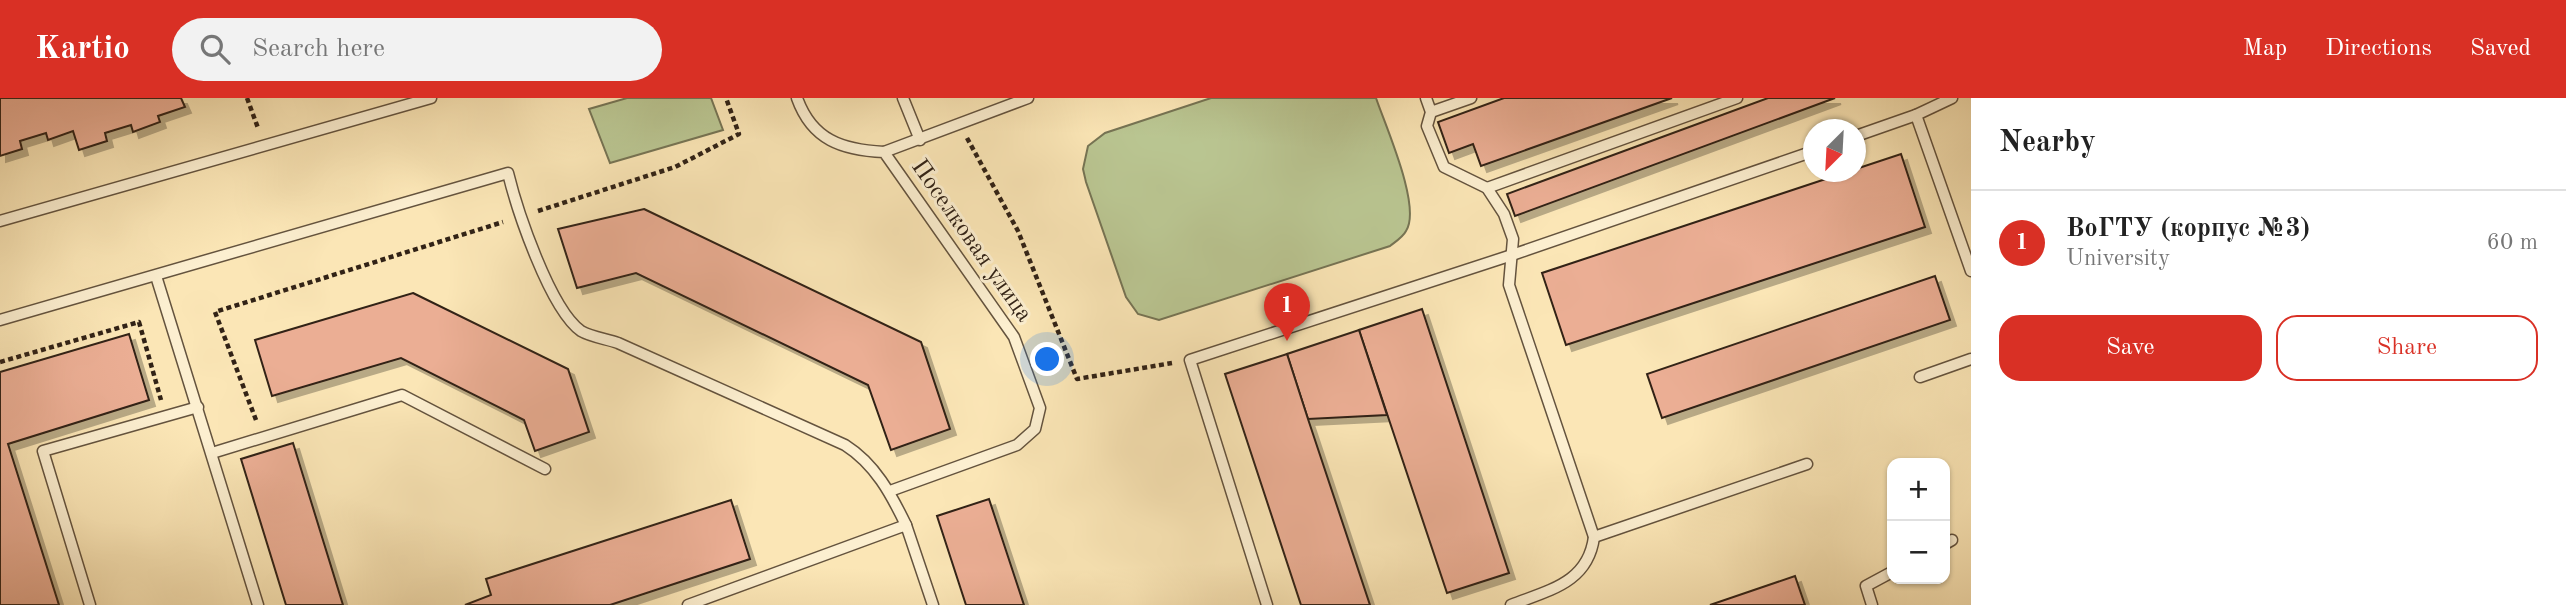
<!DOCTYPE html>
<meta charset="utf-8">
<style>
:root{--surface:#fff;--page:#f2f2f2;--text:#222;--muted:#767676;--line:#e0e0e0;--accent:#d93025}
body{margin:0;font-family:"Old Standard TT",serif;background:var(--page);color:var(--text)}
.controls{position:absolute;right:21px;bottom:21px;display:grid;overflow:hidden;border-radius:14px;box-shadow:0 2px 5px #0004}
.controls button{width:63px;height:63px;display:grid;place-items:center;padding:0;border:0;border-bottom:2px solid var(--line);background:var(--surface);color:var(--text);font:35px sans-serif}
.compass{position:absolute;left:1803px;top:21px;width:63px;height:63px;border-radius:50%;background:var(--surface);box-shadow:0 2px 5px #0004;rotate:204deg}
.you{position:absolute;left:1048px;top:262px;width:24px;height:24px;margin:-18px;border:5px solid #fff;border-radius:50%;background:#1a73e8;box-shadow:0 0 0 10px #1a73e833}
.badge{display:grid;place-items:center;width:46px;height:46px;border-radius:50%;background:var(--accent);color:#fff;font-size:23px;font-weight:700}
.pin{position:absolute;translate:-50% -58px;filter:drop-shadow(0 2px 4px #0008)}
.pin::after{content:'';position:absolute;top:37px;width:24px;height:21px;background:inherit;clip-path:polygon(0 0,100% 0,50% 100%)}
.list{margin:0;padding:0;list-style:none}
h2{display:flex;justify-content:space-between;align-items:center;height:91px;margin:0;padding:0 28px;font-size:30px}
h2 small{font-size:23px;font-weight:400;color:var(--muted)}
.list li{display:grid;grid-template-columns:46px 1fr auto;gap:21px;align-items:center;box-sizing:border-box;height:105px;padding:0 28px;border-top:2px solid var(--line)}
.list b{display:block;font-size:26px;white-space:nowrap}
.list p{margin:0;font-size:23px;white-space:nowrap;color:var(--muted)}
.list em{font-size:23px;font-style:normal;color:var(--muted)}
.actions{display:flex;gap:14px;padding:21px 28px}
.actions a{flex:1;padding:16px 0;border:2px solid var(--accent);border-radius:21px;text-align:center;font-size:24px;color:var(--accent)}
.actions .main{background:var(--accent);color:#fff}
.icon{flex:none;width:38px;height:38px;fill:none;stroke:currentColor;stroke-width:2;stroke-linecap:round;stroke-linejoin:round}
.map{position:relative;flex:none;width:1971px;height:507px;overflow:hidden}
header{display:flex;align-items:center;gap:42px;box-sizing:border-box;height:98px;padding:0 35px;background:var(--accent);color:#fff}
header strong{font-size:33px}
nav{display:flex;gap:38px;margin-inline-start:auto;font-size:24px}
.search{width:490px;height:63px;background:var(--page);display:flex;align-items:center;gap:18px;box-sizing:border-box;padding:0 24px;border-radius:38px;color:var(--muted);font-size:26px}
main{display:flex}
aside{flex:1;background:var(--surface)}
.map>svg:first-child{display:block}
</style>
<header>
<strong>Kartio</strong>
<div class="search"><svg class="icon" aria-label="search" viewBox="0 0 24 24"><circle cx="10" cy="10" r="6"/><path d="M15 15l6 6"/></svg>Search here</div>
<nav><a>Map</a><a>Directions</a><a>Saved</a></nav>
</header>
<main>
<div class="map">
<svg width="1971" height="507" viewBox="0 0 1971 507">
<defs>
<filter id="shadow"><feDropShadow dx="6" dy="6" stdDeviation="0" flood-color="#0004"/></filter>
</defs>
<rect width="100%" height="100%" fill="#fbe6b6"/>
<filter id="stains"><feTurbulence type="fractalNoise" baseFrequency=".00286" numOctaves="4"/><feColorMatrix values="0 0 0 0 .2 0 0 0 0 .09 0 0 0 0 .02 0 0 0 .5 -.17"/></filter>
<radialGradient id="worn" r=".72"><stop offset=".6" stop-color="#630" stop-opacity="0"/><stop offset="1" stop-color="#630" stop-opacity=".3"/></radialGradient>
<g fill="#bac692" stroke="#767454" stroke-width="2">
<path d="M627,0H711L723,32L610,65L589,11Z"/>
<path d="M1211,0H1376C1385,27 1422,109 1406,133C1403,139 1395,144 1390,148L1159,222L1138,216L1126,199L1086,84L1083,71L1088,48L1105,35Z"/>
</g>
<g fill="#ebae94" stroke="#312216" stroke-width="2" filter="url(#shadow)">
<path d="M0,0H181L185,9L158,18L160,24L133,34L131,27L105,35L107,43L79,52L73,33L48,42L46,35L20,43L22,51L0,58Z"/>
<path d="M1504,0H1672L1481,68L1473,46L1449,55L1438,24Z"/>
<path d="M1768,0H1835L1515,118L1507,96Z"/>
<path d="M1901,56L1925,129L1566,247L1542,175Z"/>
<path d="M644,111L921,244L950,331L891,352L868,287L636,175L577,190L558,131Z"/>
<path d="M1935,178L1950,222L1662,320L1647,276Z"/>
<path d="M413,195L568,271L589,334L535,353L524,322L401,260L272,298L255,242Z"/>
<path d="M1422,211L1509,475L1447,495L1359,232Z"/>
<path d="M1359,232L1387,317L1308,321L1287,256Z"/>
<path d="M129,236L149,302L8,346L59,507H0V274Z"/>
<path d="M1287,256L1308,321L1370,507H1301L1225,276Z"/>
<path d="M293,345L343,507H286L241,361Z"/>
<path d="M989,401L1024,507H966L937,418Z"/>
<path d="M731,402L750,461L610,507H465L491,497L486,481Z"/>
<path d="M1795,478L1805,507H1710Z"/>
</g>
<g fill="none" stroke-linecap="round" stroke-linejoin="round">
<g stroke="#64533e" stroke-width="13">
<g id="service">
<path d="M797,0C812,42 842,52 884,54L1014,239L1040,310L1035,331L1017,347L890,393"/>
<path d="M903,0L920,42"/>
<path d="M1426,0L1431,14L1427,28L1444,69L1487,90L1504,116L1513,141L1509,187L1594,439C1588,485 1549,492 1511,507"/>
<path d="M1431,14L1471,0"/>
<path d="M1916,17L1952,0"/>
<path d="M1856,38L1916,17L1971,173"/>
<path d="M884,54L1028,0"/>
<path d="M1487,90L1737,0"/>
<path d="M0,123L431,0"/>
<path d="M156,178L258,507"/>
<path d="M0,222L508,75C517,112 550,211 581,233C591,239 607,241 618,245L845,347C875,366 891,396 906,427"/>
<path d="M1920,279L1971,261"/>
<path d="M212,355L402,297L545,371"/>
<path d="M1594,439L1807,366"/>
<path d="M1945,446L1952,442"/>
<path d="M90,507L43,353L198,309"/>
<path d="M688,507L906,427L933,507"/>
<path d="M1267,507L1190,262L1512,157L1814,53"/>
<path d="M1872,507L1866,488L1892,474"/>
</g>
</g>
<g stroke="#312216" stroke-width="4.5" stroke-dasharray="5 3.5" stroke-linecap="butt">
<path d="M247,0L258,30"/>
<path d="M967,40L1018,133L1077,281L1172,265"/>
<path d="M538,113L675,69L739,36L726,0"/>
<path d="M0,264L139,224L161,302"/>
<path d="M256,322L215,214L503,124"/>
</g>
<use href="#service" stroke="#fcefd0" stroke-width="10"/>
</g>
<g text-anchor="middle" dominant-baseline="central" stroke-width="6" stroke-linejoin="round" paint-order="stroke">
<g font-size="24" fill="#312216" stroke="#fcefd0">
<text transform="translate(971 143) rotate(55)">Поселковая улица</text>
</g>
</g>
<rect width="100%" height="100%" filter="url(#stains)"/>
<rect width="100%" height="100%" fill="url(#worn)"/>
</svg>
<div class="controls">
<button>+</button>
<button>−</button>
</div>
<svg class="compass" viewBox="-18 -18 36 36"><path d="M0-13l5 13h-10z" fill="#e53935"/><path d="M0 13l5-13h-10z" fill="#767676"/></svg>
<div class="you"></div>
<div class="pin badge" style="left:1287px;top:243px">1</div>
</div>
<aside>
<h2>Nearby<small></small></h2>
<ul class="list">
<li><span class="badge">1</span><div><b>ВоГТУ (корпус №3)</b><p>University</p></div><em>60 m</em></li>
</ul>
<div class="actions"><a class="main">Save</a><a>Share</a></div>
</aside>
</main>
